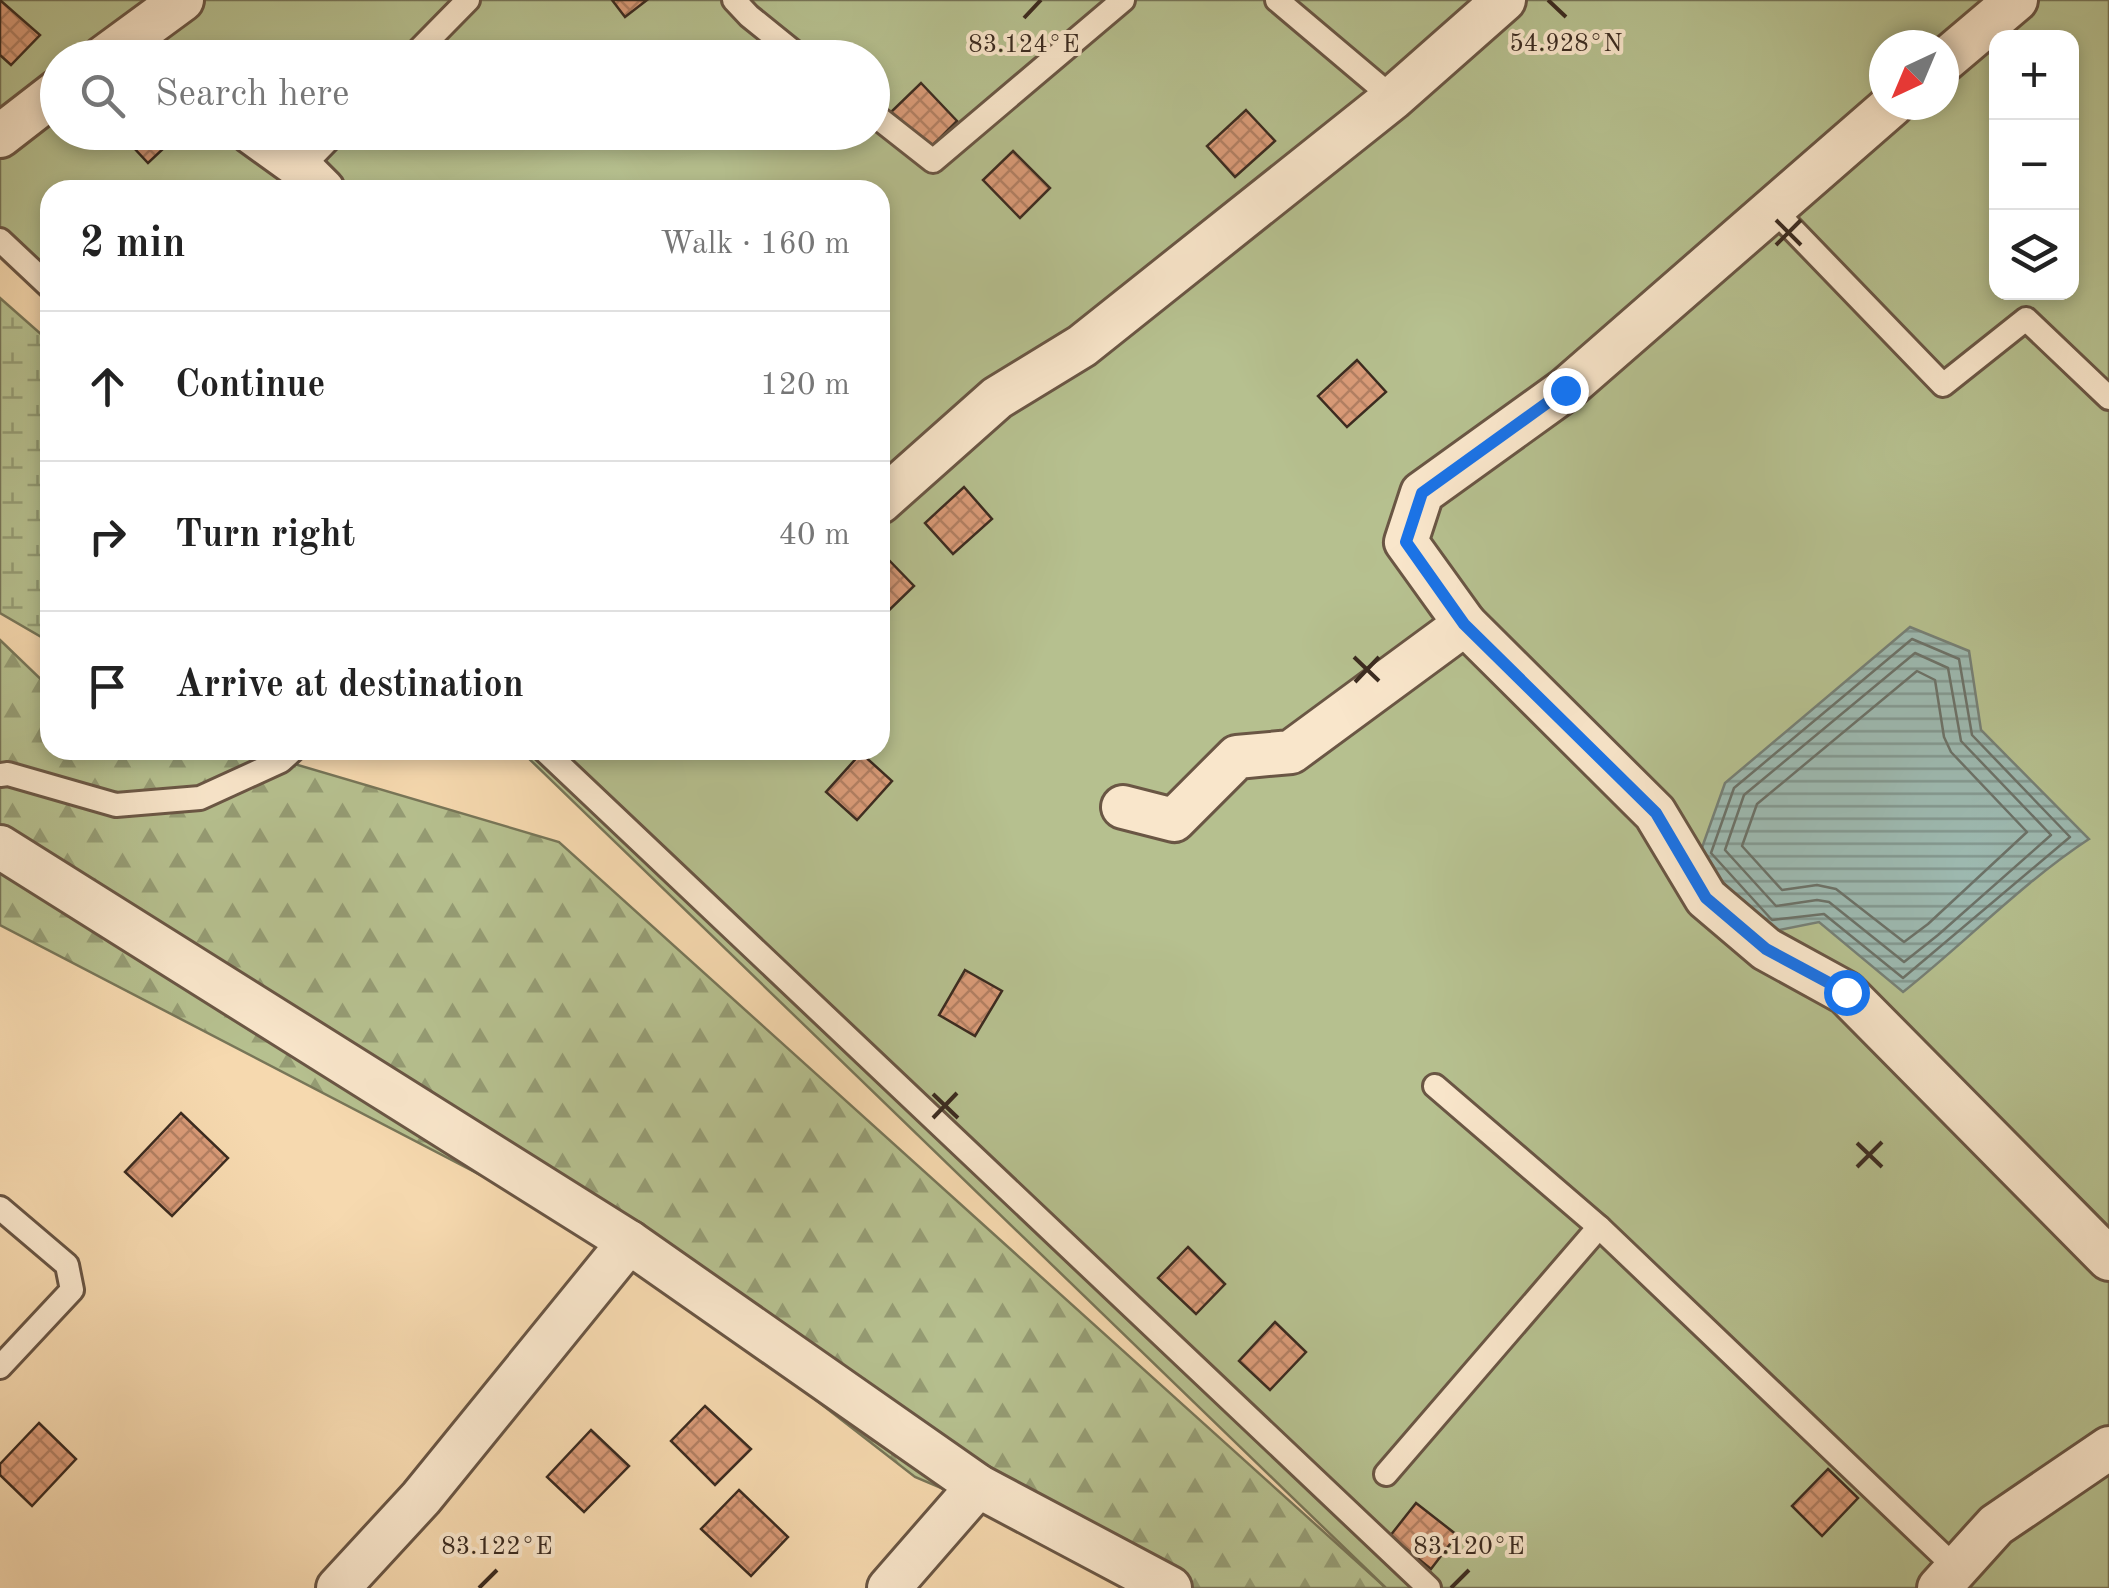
<!DOCTYPE html>
<meta charset="utf-8">
<style>
:root{--surface:#fff;--page:#f2f2f2;--text:#222;--muted:#767676;--line:#e0e0e0}
body{margin:0;font-family:"Old Standard TT",serif;background:var(--page);color:var(--text)}
.controls{position:absolute;right:30px;top:30px;display:grid;overflow:hidden;border-radius:20px;box-shadow:0 5px 15px #0003}
.controls button{width:90px;height:90px;display:grid;place-items:center;padding:0;border:0;border-bottom:2px solid var(--line);background:var(--surface);color:var(--text);font:50px sans-serif}
.compass{position:absolute;left:1869px;top:30px;width:90px;height:90px;border-radius:50%;background:var(--surface);box-shadow:0 5px 15px #0003;rotate:224deg}
.stop{position:absolute;width:30px;height:30px;margin:-22px;border:8px solid #1a73e8;border-radius:50%;background:#fff}
.stop.end{background:#1a73e8;border-color:#fff;box-shadow:0 2px 10px #0008}
.list{margin:0;padding:0;list-style:none}
h2{display:flex;justify-content:space-between;align-items:center;height:130px;margin:0;padding:0 40px;font-size:42px}
h2 small{font-size:32px;font-weight:400;color:var(--muted)}
.list li{display:grid;grid-template-columns:65px 1fr auto;gap:30px;align-items:center;box-sizing:border-box;height:150px;padding:0 40px;border-top:2px solid var(--line)}
.list b{display:block;font-size:38px;white-space:nowrap}
.list em{font-size:32px;font-style:normal;color:var(--muted)}
.icon{flex:none;width:55px;height:55px;fill:none;stroke:currentColor;stroke-width:2;stroke-linecap:round;stroke-linejoin:round}
.map{position:relative;flex:none;width:2109px;height:1588px;overflow:hidden}
.search{position:absolute;background:var(--surface);box-shadow:0 5px 15px #0003;left:40px;top:40px;width:850px;height:110px;display:flex;align-items:center;gap:25px;box-sizing:border-box;padding:0 35px;border-radius:55px;color:var(--muted);font-size:38px}
.panel{position:absolute;background:var(--surface);box-shadow:0 5px 15px #0003;left:40px;top:180px;width:850px;height:580px;border-radius:30px}
.map>svg:first-child{display:block}
</style>
<div class="map">
<svg width="2109" height="1588" viewBox="0 0 2109 1588">
<defs>
<pattern id="forest-firs" width="22" height="20" patternUnits="userSpaceOnUse" patternTransform="scale(2.5)"><rect width="22" height="20" fill="#b6c08f"/><path d="M5 1l3.5 6h-7zM16 11l3.5 6h-7z" fill="#959c74"/></pattern>
<pattern id="wetland-marsh" width="20" height="14" patternUnits="userSpaceOnUse" patternTransform="scale(2.5)"><rect width="20" height="14" fill="#b6c08f"/><path d="M1 5h8M5 5V1M11 12h8M15 12V8" fill="none" stroke="#959c74"/></pattern>
<pattern id="water-rules" width="6" height="5" patternUnits="userSpaceOnUse" patternTransform="scale(2.5)"><rect width="6" height="5" fill="#9db9b0"/><path d="M0 2.5h6" fill="none" stroke="#81978f"/></pattern>
<pattern id="building-cross-hatch" width="8" height="8" patternUnits="userSpaceOnUse" patternTransform="scale(2.5)"><rect width="8" height="8" fill="#da9b78"/><path d="M0 0l8 8M0 8l8-8" fill="none" stroke="#b27f62"/></pattern>
</defs>
<rect width="100%" height="100%" fill="#f6d9af"/>
<filter id="stains"><feTurbulence type="fractalNoise" baseFrequency=".002" numOctaves="4"/><feColorMatrix values="0 0 0 0 .2 0 0 0 0 .09 0 0 0 0 .02 0 0 0 .5 -.17"/></filter>
<radialGradient id="worn" r=".72"><stop offset=".6" stop-color="#630" stop-opacity="0"/><stop offset="1" stop-color="#630" stop-opacity=".3"/></radialGradient>
<path fill="url(#forest-firs)" stroke="#787658" stroke-width="2.5" d="M0,640L50,688V750H247L559,842L1386,1588H1177L915,1477L619,1247L0,925Z"/>
<path fill="url(#wetland-marsh)" stroke="#787658" stroke-width="2.5" d="M0,298L50,342V642L0,613Z"/>
<path fill="#b6c08f" stroke="#787658" stroke-width="2.5" fill-rule="evenodd" d="M0,0H2109V1588H1386L520,750H880V190H50V295L0,246ZM1996,38H2072V292H1996ZM1884,45H1944V105H1884ZM58,58H872V132H58Z"/>
<path fill="url(#water-rules)" stroke="#768076" stroke-width="2.5" d="M1910,627L1969,651L1981,730L2089,839C2022,883 1966,942 1903,992L1819,922L1769,932L1699,856L1725,783Z"/>
<g fill="none" stroke-linecap="round" stroke-linejoin="round">
<g stroke="#6c7268" stroke-width="2.5">
<path d="M1912,639L1959,659L1972,735L2070,837L1903,978L1824,914L1772,920L1711,853L1734,788Z"/>
<path d="M1915,653L1948,668L1961,741L2051,835L1938,935L1904,962L1829,902L1817,900L1776,906L1725,850L1744,795Z"/>
<path d="M1917,671L1935,680L1944,737L1951,752L2027,832L1928,924L1904,942L1836,889L1817,885L1782,890L1742,846L1757,804Z"/>
</g>
</g>
<g fill="url(#building-cross-hatch)" stroke="#3b2b20" stroke-width="2.5">
<path d="M0,0L40,35L11,65L0,55Z"/>
<path d="M612,0H647L625,17Z"/>
<path d="M538,44L550,58H524Z"/>
<path d="M921,83L957,121L927,151L890,113Z"/>
<path d="M1246,110L1275,141L1235,177L1207,146Z"/>
<path d="M119,132H181L148,163Z"/>
<path d="M1013,151L1050,188L1020,218L983,180Z"/>
<path d="M1357,360L1386,392L1347,427L1318,396Z"/>
<path d="M964,487L992,519L953,554L925,523Z"/>
<path d="M885,556L914,586L880,619V561Z"/>
<path d="M861,753L892,781L857,820L826,792Z"/>
<path d="M965,970L1002,991L975,1036L939,1015Z"/>
<path d="M181,1113L228,1158L172,1216L125,1172Z"/>
<path d="M1188,1247L1225,1284L1196,1314L1158,1278Z"/>
<path d="M1275,1322L1306,1352L1270,1390L1239,1361Z"/>
<path d="M705,1406L751,1449L715,1485L671,1441Z"/>
<path d="M39,1423L76,1459L32,1506L0,1475V1464Z"/>
<path d="M591,1430L629,1466L584,1512L547,1477Z"/>
<path d="M1828,1469L1858,1498L1822,1536L1792,1506Z"/>
<path d="M739,1490L788,1537L751,1576L701,1529Z"/>
<path d="M1416,1503L1457,1535L1431,1569L1390,1536Z"/>
</g>
<g fill="none" stroke-linecap="round" stroke-linejoin="round">
<g stroke="#6a5644" stroke-width="28">
<g id="service">
<path d="M734,0L749,16L801,58"/>
<path d="M1277,0L1393,98"/>
<path d="M411,58L468,0"/>
<path d="M872,113L933,161L1123,0"/>
<path d="M301,168L336,132"/>
<path d="M1771,207L1943,385L2026,319L2109,398"/>
<path d="M0,240L50,287"/>
<path d="M544,750L1429,1588"/>
<path d="M0,775L8,774L116,805L200,798L281,761L293,750"/>
<path d="M1435,1086L1599,1227L1956,1568"/>
<path d="M0,1208L67,1265L72,1290L0,1367"/>
<path d="M1386,1474L1599,1227"/>
</g>
</g>
<g stroke="#6a5644" stroke-width="48">
<g id="minor">
<path d="M103,58L182,0"/>
<path d="M1944,61L2016,0"/>
<path d="M251,132L301,168L323,190"/>
<path d="M0,136L58,91"/>
<path d="M880,502L997,398L1082,346L1393,98L1504,0"/>
<path d="M1465,624L1655,813L1706,898L1766,949L1846,993L2109,1259"/>
<path d="M1123,807L1174,820L1237,757L1291,752L1465,624L1406,542L1422,493L1565,390L1892,105"/>
<path d="M0,847L629,1242L978,1486L1170,1588"/>
<path d="M338,1588L421,1498L629,1242"/>
<path d="M889,1588L978,1486"/>
<path d="M1939,1588L1996,1525L2109,1448"/>
</g>
</g>
<use href="#service" stroke="#f9e6cb" stroke-width="22"/>
<use href="#minor" stroke="#f9e6cb" stroke-width="42"/>
</g>
<g fill="none" stroke-linecap="round" stroke-linejoin="round">
<path stroke="#1a73e8" stroke-width="12" d="M1565,390L1422,493L1406,542L1464,624L1656,813L1706,898L1766,949L1846,992"/>
</g>
<path fill="none" stroke="#3b2b20" stroke-width="4" d="M1548,0L1566,17M1024,18L1041,0M1776,220L1801,245M1776,245L1801,220M1354,657L1379,681M1355,682L1379,657M933,1094L958,1118M933,1118L957,1093M1857,1143L1882,1167M1857,1167L1882,1142M479,1588L497,1570M1451,1588L1469,1570"/>
<g font-size="25" text-anchor="middle" fill="#3b2b20" stroke="#f9e6cb" stroke-width="8" stroke-linejoin="round" paint-order="stroke">
<text x="1566" y="51">54.928°N</text>
<text x="1024" y="52">83.124°E</text>
<text x="497" y="1554">83.122°E</text>
<text x="1469" y="1554">83.120°E</text>
</g>
<rect width="100%" height="100%" filter="url(#stains)"/>
<rect width="100%" height="100%" fill="url(#worn)"/>
</svg>
<div class="controls">
<button>+</button>
<button>−</button>
<button><svg class="icon" aria-label="layers" viewBox="0 0 24 24"><path d="M12 4l9 5-9 5-9-5zM3 14l9 5 9-5"/></svg></button>
</div>
<svg class="compass" viewBox="-18 -18 36 36"><path d="M0-13l5 13h-10z" fill="#e53935"/><path d="M0 13l5-13h-10z" fill="#767676"/></svg>
<div class="stop" style="left:1846px;top:992px"></div>
<div class="stop end" style="left:1565px;top:390px"></div>
<div class="search"><svg class="icon" aria-label="search" viewBox="0 0 24 24"><circle cx="10" cy="10" r="6"/><path d="M15 15l6 6"/></svg>Search here</div>
<section class="panel">
<h2>2 min<small>Walk · 160 m</small></h2>
<ul class="list">
<li><svg class="icon" aria-label="ahead" viewBox="0 0 24 24"><path d="M12 20V5M6 11l6-6 6 6"/></svg><div><b>Continue</b></div><em>120 m</em></li>
<li><svg class="icon" aria-label="right" viewBox="0 0 24 24"><path d="M7 20v-9h11M14 6l5 5-5 5"/></svg><div><b>Turn right</b></div><em>40 m</em></li>
<li><svg class="icon" aria-label="arrive" viewBox="0 0 24 24"><path d="M6 21V4h12l-3 4 3 4H6"/></svg><div><b>Arrive at destination</b></div></li>
</ul>
</section>
</div>
